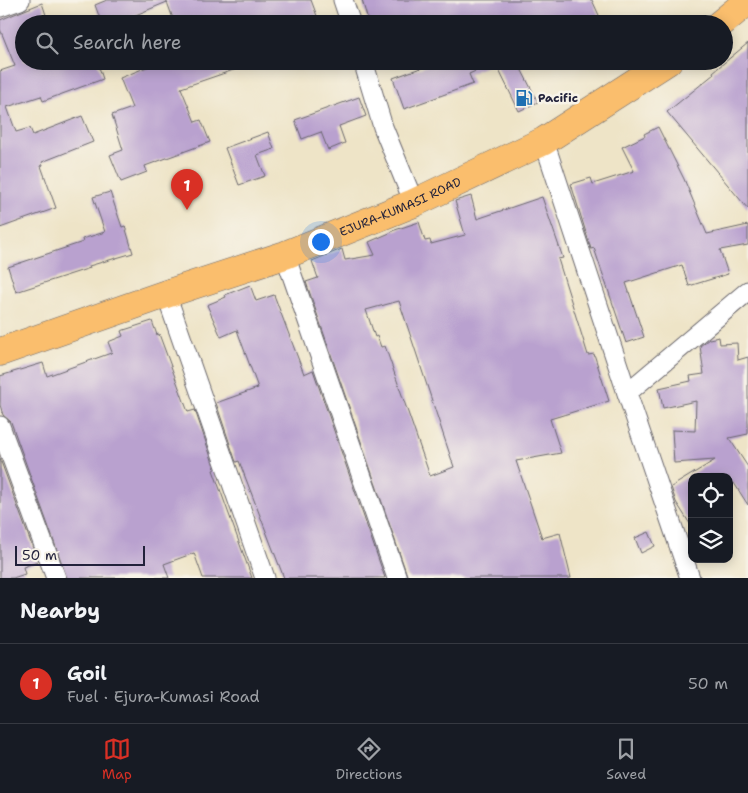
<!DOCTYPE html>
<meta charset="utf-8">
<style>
:root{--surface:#171b24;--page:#242831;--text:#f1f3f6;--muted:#9ea1a6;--line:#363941;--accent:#d93025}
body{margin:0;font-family:"Shantell Sans",sans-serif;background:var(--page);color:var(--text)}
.controls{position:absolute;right:15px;bottom:15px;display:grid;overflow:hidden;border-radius:10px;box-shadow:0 2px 12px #0003}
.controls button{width:45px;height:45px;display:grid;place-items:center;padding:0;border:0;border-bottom:1px solid var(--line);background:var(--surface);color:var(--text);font:25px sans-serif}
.scale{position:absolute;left:15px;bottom:12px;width:130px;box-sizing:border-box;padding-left:5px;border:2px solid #22223b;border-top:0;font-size:14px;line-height:18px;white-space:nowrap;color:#22223b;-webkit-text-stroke:4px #f7f3e8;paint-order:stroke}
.you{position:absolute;left:320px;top:241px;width:18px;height:18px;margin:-12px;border:4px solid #fff;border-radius:50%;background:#1a73e8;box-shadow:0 0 0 8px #1a73e833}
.badge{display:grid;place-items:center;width:32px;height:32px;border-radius:50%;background:var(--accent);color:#fff;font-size:16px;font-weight:700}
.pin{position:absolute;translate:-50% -41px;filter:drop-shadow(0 1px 2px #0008)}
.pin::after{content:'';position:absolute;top:26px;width:18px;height:15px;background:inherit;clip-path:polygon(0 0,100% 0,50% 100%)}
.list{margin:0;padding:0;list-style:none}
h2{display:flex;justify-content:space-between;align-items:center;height:65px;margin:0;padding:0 20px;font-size:21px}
h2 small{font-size:16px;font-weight:400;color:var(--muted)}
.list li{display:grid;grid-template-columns:32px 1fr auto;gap:15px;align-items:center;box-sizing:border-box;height:80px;padding:0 20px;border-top:1px solid var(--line)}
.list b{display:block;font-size:19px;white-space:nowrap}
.list p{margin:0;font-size:16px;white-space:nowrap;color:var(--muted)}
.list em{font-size:16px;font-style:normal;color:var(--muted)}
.icon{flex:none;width:28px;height:28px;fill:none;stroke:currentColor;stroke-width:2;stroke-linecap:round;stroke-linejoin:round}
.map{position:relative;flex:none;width:748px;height:578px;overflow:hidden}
.search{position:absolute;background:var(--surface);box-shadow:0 2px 12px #0003;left:15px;right:15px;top:15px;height:55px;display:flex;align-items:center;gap:12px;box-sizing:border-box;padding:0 18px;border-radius:28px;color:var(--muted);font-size:19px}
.sheet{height:145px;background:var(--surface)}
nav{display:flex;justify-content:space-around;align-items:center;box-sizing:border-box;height:70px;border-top:1px solid var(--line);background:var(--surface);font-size:14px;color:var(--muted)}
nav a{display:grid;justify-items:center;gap:2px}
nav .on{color:var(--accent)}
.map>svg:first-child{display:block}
</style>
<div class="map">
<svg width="748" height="578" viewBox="0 0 748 578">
<rect width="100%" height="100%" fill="#f7f3e8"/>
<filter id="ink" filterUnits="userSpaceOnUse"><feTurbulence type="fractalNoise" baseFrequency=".02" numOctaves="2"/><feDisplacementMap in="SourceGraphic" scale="10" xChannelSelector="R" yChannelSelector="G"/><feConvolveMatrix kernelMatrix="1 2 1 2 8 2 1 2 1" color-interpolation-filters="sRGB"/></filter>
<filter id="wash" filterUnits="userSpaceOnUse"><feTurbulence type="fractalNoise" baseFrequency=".0096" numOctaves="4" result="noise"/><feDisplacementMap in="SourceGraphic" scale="20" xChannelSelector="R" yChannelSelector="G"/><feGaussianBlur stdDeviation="1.12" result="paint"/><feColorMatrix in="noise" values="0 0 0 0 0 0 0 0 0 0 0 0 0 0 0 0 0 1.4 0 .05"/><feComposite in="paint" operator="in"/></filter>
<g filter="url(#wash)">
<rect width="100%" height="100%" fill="#eee4c7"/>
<g id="blocks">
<g fill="#b9a1cf" fill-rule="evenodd">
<path d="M107,0H311L320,24H175L167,2L114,24H102L95,5Z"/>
<path d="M362,0H592L603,24H369Z"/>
<path d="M42,3L49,24H24V61H97L103,79L43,101L41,96L7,107L16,132L30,128L33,135L82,116L93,142L42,162L43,165L41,166L56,208L0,228V71L15,66L0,29V20Z"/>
<path d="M748,43V209L667,112L714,74L713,72Z"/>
<path d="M162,61H251V64L181,88L195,122L201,120L210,142L145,166L147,172L121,182L110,155L123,150L112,115L132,108L120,78Z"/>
<path d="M440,61H517L538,102L519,111L495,62L469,74L473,84L404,109L393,78Z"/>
<path d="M359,97L366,116L339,126L345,143L328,150L321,132L302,139L295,120Z"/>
<path d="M658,127L684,179L707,234L748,225V245L720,250L728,274L689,286L682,265L626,283L644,337L626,343L594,248L591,249L571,184L591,178L593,184L634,171L622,147L645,136L644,134Z"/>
<path d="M268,132L274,149L257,155L265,176L239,185L225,148Z"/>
<path d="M110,192L122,227L125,226L133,253L89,266L90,268L16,292L8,267L83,242L82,239L105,232L93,197Z"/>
<path d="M471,196L477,219L542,197L563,258L558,259L588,355L594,354L609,401L550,419L561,453L516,461L542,538L560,533L571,578H408L306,282L318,278L312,261L342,249L345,260L375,255L369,242L392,232V231L419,222L425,241L430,240L431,244L465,235L455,201ZM399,301L454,467L430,476L385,346L381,347L377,336L375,337L366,310Z"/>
<path d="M250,285L256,301L274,295L304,374L313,370L385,578H284L239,461L236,462L216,403L258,388L237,330L221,337L207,305L226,297L225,295Z"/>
<path d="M152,321L157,335L159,334L188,412L195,410L215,469L213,470L252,578H203L194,553L164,564L169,578H67L11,422L3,415L0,405V376L43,363L47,376L111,353L112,352L108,342L123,336L121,331Z"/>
<path d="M719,337L720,344L737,343L738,360L748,357V434L729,438L748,467V505L734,483L729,486V477H692V527L676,502L671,487L715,460L674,463L672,430L695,431L696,401L663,408L659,388L691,381L690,376L704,374L700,346L709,339Z"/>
<path d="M0,459L38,562L23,567L25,574L13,578H0Z"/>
<path d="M649,532L655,546L641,553L635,538Z"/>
</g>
</g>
</g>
<g filter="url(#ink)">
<use href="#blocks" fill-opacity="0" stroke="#69666c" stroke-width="1"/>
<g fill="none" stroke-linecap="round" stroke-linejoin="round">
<g stroke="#69666c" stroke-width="21">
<g id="minor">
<path d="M343,0L351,24"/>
<path d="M0,7L20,0"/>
<path d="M363,61L383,127L414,203"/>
<path d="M544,141L627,393L690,578"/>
<path d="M285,255L397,578"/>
<path d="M166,294L265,578"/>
<path d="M627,393L748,291"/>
<path d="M0,426L56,578"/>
</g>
</g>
<g stroke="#69666c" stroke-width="29">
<g id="primary">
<path d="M720,24L748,1"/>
<path id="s1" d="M0,352L166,294L285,255L414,203L544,141L668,61"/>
</g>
</g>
<use href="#minor" stroke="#fff" stroke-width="19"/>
<use href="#primary" stroke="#fabe6d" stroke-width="28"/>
</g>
</g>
<defs>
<g id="fuel-bare" transform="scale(1.35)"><path d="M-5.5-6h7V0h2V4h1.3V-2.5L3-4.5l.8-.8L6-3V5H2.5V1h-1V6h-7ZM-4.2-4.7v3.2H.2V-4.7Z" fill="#1f6fb2" stroke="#f7f3e8" stroke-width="2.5" paint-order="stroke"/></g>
</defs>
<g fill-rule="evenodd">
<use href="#fuel-bare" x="524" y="98"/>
</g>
<g text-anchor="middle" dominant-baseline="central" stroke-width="5" stroke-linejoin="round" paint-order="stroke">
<g font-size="12" font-weight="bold" fill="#22223b" stroke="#f7f3e8" text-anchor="start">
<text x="538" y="98">Pacific</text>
</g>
<g font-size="12" fill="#22223b" stroke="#f7f3e8">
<text stroke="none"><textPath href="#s1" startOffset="426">EJURA-KUMASI ROAD</textPath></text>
</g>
</g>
</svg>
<div class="controls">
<button><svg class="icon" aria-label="locate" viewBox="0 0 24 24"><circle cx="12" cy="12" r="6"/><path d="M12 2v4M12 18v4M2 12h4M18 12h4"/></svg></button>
<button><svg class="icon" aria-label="layers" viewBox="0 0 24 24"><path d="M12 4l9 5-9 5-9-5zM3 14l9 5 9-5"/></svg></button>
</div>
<div class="scale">50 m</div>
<div class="you"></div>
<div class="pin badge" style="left:187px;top:210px">1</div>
<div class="search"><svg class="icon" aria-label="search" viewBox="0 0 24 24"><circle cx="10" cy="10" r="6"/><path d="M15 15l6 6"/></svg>Search here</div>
</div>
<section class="sheet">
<h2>Nearby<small></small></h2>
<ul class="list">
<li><span class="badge">1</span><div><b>Goil</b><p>Fuel · Ejura-Kumasi Road</p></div><em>50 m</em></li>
</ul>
</section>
<nav>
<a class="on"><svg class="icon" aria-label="map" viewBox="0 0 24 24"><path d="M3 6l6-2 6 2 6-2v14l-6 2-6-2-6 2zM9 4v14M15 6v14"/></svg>Map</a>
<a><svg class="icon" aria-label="directions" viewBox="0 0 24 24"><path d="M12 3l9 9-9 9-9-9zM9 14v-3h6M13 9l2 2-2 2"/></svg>Directions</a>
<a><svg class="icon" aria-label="saved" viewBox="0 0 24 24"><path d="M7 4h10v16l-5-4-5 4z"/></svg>Saved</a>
</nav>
